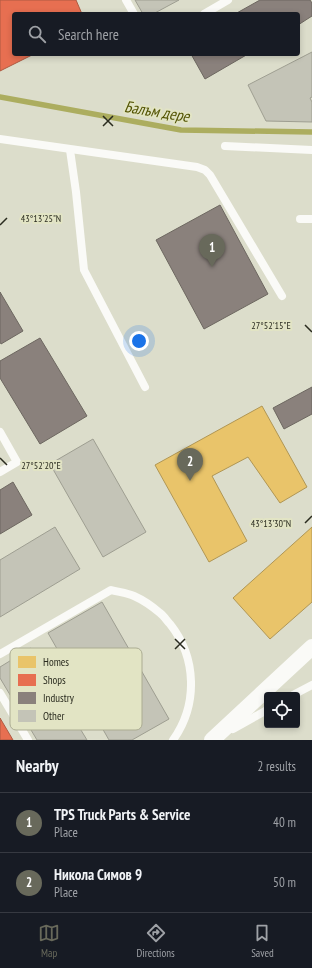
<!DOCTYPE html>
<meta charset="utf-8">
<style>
:root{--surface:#171b24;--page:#20242c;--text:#f1f3f6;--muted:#9ea1a6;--line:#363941;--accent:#68695b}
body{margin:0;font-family:"PT Sans Narrow",sans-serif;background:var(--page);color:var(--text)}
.controls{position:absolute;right:12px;bottom:12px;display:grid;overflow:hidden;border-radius:4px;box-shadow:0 2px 6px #0003}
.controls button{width:36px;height:36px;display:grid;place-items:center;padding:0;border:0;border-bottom:1px solid var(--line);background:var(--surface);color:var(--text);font:20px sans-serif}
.you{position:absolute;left:139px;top:341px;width:14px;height:14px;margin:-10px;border:3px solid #fff;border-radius:50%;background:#1a73e8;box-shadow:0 0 0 6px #1a73e833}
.badge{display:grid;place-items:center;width:26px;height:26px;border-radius:50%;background:var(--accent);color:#fff;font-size:13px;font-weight:700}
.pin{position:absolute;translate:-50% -33px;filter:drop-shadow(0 1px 2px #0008)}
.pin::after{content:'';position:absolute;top:21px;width:14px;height:12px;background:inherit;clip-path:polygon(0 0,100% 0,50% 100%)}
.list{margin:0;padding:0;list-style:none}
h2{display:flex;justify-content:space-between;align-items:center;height:52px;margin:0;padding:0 16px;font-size:17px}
h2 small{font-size:13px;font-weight:400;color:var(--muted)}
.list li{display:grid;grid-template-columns:26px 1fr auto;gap:12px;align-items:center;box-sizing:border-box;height:60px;padding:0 16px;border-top:1px solid var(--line)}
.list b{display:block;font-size:15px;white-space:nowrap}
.list p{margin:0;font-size:13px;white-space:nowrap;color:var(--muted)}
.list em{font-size:13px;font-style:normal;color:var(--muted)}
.icon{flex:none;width:22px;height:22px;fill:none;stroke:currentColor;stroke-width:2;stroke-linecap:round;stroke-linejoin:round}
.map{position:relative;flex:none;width:312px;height:740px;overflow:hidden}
.search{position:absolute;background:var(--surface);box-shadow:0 2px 6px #0003;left:12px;right:12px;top:12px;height:44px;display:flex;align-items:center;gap:10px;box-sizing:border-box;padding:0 14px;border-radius:4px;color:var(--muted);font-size:15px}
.sheet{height:172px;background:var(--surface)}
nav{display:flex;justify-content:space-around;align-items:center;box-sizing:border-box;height:56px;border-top:1px solid var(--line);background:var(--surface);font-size:11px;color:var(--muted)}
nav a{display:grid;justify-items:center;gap:2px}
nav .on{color:var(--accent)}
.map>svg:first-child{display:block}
</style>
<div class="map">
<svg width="312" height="740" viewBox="0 0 312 740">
<rect width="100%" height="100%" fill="#dcddcb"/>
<g fill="#e9c46a" stroke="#b09654">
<path d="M262,406L307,487L280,503L248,457L212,476L247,541L209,562L155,465Z"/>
<path d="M312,527V602L270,639L233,598Z"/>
</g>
<g fill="#e76f51" stroke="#ae5b42">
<path d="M0,0H76L82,14H14V54H34L0,71Z"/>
<path d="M0,718L13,740H0Z"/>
</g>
<g fill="#8a817c" stroke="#6d6760">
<path d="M260,0H310L312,3V16L298,25V14H235Z"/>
<path d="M191,54H248L205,79Z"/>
<path d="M220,205L268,294L204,329L156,240Z"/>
<path d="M0,292L23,331L1,344L0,342Z"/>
<path d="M40,338L87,416L40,444L0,378V361Z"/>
<path d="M312,387V414L284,429L273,408Z"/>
<path d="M13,482L32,515L0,534V490Z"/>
</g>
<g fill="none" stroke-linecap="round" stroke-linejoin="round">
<path stroke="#acad5f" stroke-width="5.5" d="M0,97L181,130L312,132"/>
</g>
<g fill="#c4c4b7" stroke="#9e9e91">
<path d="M135,0H179L153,14H143Z"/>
<path d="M312,52V97L310,98L312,102V122L266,121L248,85Z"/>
<path d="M93,439L146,532L103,557L50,464Z"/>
<path d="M55,527L80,569L0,617V560Z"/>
<path d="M102,602L169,719L132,740H109L48,633Z"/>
<path d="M31,648L87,740H37L0,678V667Z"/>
</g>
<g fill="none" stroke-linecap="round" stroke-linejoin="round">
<g stroke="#fafaf7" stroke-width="8">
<path d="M126,0L134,14"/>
<path d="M204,14L228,0"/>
<path d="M0,139L197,167L205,170L210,175L282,296"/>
<path d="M225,146L312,150"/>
<path d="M70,150L76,192L84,270L145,387"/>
<path d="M300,219H312"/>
<path d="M0,432L17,462L0,472"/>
<path d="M0,654L111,590C118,592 127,593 134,596C143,600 153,607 160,613C164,616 167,621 170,624C197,658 198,705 173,740"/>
<path d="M0,693L28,740"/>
<path d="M293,695L312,685"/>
<path d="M233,729L267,710"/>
</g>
<path stroke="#fafaf7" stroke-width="16" d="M212,740L312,647"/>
</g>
<path fill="none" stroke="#2a2b1f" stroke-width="1.5" d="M103,116L113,126M103,126L113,116M0,225L7,218M305,325L312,332M0,458L7,465M305,523L312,516M175,639L185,649M175,649L185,639"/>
<g text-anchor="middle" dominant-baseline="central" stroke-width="4" stroke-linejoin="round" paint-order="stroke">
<g font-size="16" font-style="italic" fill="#525302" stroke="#e2e4c4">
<text transform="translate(157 111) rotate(9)">Балъм дере</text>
</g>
</g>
<rect x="10" y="648" width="132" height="82" rx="6" fill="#e2e4c4" stroke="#abac92" stroke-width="1"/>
<rect x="18" y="656" width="18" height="12" fill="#e9c46a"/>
<rect x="18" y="674" width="18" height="12" fill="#e76f51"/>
<rect x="18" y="692" width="18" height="12" fill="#8a817c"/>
<rect x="18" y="710" width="18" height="12" fill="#c4c4b7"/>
<g font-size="11" fill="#2a2b1f">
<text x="43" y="666">Homes</text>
<text x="43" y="684">Shops</text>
<text x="43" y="702">Industry</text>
<text x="43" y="720">Other</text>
</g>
<g font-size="10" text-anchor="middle" fill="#2a2b1f" stroke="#e2e4c4" stroke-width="4" stroke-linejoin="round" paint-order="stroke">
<text x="41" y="222">43°13'25"N</text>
<text x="271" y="329">27°52'15"E</text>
<text x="41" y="469">27°52'20"E</text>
<text x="271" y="527">43°13'30"N</text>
</g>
</svg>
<div class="controls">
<button><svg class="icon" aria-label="locate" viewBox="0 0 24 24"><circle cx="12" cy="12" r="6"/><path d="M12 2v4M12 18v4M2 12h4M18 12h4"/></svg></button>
</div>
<div class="you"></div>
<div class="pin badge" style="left:212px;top:267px">1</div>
<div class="pin badge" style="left:190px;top:481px">2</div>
<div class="search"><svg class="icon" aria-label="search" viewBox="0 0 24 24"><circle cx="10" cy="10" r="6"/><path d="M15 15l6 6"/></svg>Search here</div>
</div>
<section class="sheet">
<h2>Nearby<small>2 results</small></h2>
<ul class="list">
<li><span class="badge">1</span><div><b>TPS Truck Parts &amp; Service</b><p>Place</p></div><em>40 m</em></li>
<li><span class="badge">2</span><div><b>Никола Симов 9</b><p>Place</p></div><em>50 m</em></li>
</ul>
</section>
<nav>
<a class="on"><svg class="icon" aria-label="map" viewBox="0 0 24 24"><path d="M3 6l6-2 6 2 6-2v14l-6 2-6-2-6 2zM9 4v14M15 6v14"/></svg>Map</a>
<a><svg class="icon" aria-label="directions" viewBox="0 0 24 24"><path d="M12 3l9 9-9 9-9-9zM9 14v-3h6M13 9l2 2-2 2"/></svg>Directions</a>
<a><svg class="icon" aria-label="saved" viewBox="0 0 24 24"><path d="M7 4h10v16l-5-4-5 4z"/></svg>Saved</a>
</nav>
